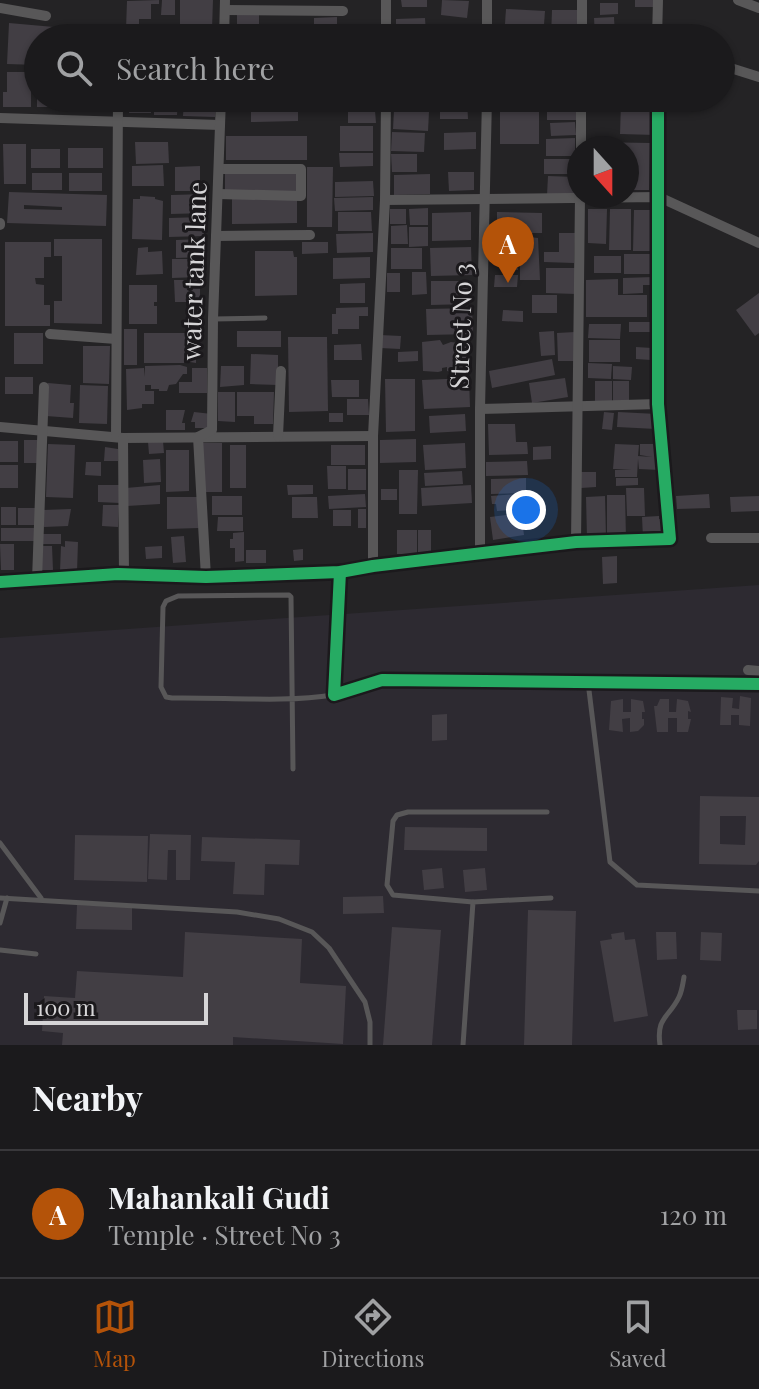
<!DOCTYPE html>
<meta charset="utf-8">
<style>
:root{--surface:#1b1a1c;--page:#242325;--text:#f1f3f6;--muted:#a0a1a3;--line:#39383b;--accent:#b45309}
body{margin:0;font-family:"Playfair Display",serif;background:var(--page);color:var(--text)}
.compass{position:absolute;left:567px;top:136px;width:72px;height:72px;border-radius:50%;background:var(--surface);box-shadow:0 2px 6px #0004;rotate:159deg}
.scale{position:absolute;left:24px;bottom:20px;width:184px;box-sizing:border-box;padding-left:8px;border:4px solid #d6d5d7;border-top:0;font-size:22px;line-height:28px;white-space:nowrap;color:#d6d5d7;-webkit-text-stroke:6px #1b191c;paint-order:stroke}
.you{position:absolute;left:526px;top:510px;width:28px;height:28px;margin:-20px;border:6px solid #fff;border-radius:50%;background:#1a73e8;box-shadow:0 0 0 12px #1a73e833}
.badge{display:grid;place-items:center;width:52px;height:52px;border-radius:50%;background:var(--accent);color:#fff;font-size:26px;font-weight:700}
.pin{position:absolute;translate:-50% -66px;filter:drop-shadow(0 2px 4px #0008)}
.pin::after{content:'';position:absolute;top:42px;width:28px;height:24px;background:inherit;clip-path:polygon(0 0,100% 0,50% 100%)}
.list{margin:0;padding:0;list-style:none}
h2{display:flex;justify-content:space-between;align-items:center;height:104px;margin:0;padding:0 32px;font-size:34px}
h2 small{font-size:26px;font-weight:400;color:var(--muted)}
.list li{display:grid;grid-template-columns:52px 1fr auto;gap:24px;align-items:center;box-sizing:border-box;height:128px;padding:0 32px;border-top:2px solid var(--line)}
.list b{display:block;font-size:30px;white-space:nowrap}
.list p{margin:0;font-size:26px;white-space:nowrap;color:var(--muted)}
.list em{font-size:26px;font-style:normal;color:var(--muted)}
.icon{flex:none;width:44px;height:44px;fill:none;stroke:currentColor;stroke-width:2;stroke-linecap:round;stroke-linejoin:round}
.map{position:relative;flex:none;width:759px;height:1045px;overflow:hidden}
.search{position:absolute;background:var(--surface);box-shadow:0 2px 6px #0004;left:24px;right:24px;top:24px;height:88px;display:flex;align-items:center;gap:20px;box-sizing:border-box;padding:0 28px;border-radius:44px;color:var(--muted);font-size:30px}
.sheet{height:232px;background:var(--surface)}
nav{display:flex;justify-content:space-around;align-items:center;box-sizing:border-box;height:112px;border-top:2px solid var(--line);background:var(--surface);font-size:22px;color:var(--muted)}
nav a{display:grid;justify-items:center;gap:4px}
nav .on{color:var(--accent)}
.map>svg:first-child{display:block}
</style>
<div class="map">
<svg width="759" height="1045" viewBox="0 0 759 1045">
<rect width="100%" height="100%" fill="#242325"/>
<path fill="#2d2a31" d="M759,585V1045H0V638Z"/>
<g fill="#423e44" fill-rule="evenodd">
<path d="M159,0V4H151V19H139V30L126,29L127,1Z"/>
<path d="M162,0H175V15H161Z"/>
<path d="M180,0H213L212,29L180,28Z"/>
<path d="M401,0H427V7H402Z"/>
<path d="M442,0L469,1L467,18L441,15Z"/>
<rect x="635" y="0" width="20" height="7"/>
<path d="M600,3H618V14L600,15Z"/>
<path d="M506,9L545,11L543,38H504Z"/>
<path d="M552,10H579V38H551Z"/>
<rect x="237" y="14" width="22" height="22"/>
<path d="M337,17V38H314V18Z"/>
<path d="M614,17L615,37H595L594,18Z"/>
<path d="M425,18L426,35L396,36V19Z"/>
<path d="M9,23L54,27V38H38V65L7,64Z"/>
<rect x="439" y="28" width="37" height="10"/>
<rect x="347" y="29" width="32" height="9"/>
<path d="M132,31L184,33V38H132Z"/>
<rect x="63" y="33" width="47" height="5"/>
<path d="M7,72H31V107H3V92H7Z"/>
<rect x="37" y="98" width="19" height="9"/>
<rect x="62" y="98" width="48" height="9"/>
<path d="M130,98H152L151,113H129Z"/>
<path d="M154,98H178L177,115H154Z"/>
<path d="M184,98H216L215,117L183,116Z"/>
<path d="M251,98H293V100H298V121L251,122Z"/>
<path d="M341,98H374L376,123H348V111H364L341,110Z"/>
<path d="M397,98H428V107L396,106Z"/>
<path d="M502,98H541V103L502,102Z"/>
<path d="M594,98H616V103L594,102Z"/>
<path d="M467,99L468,119H440V100Z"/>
<path d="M621,103H656L655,135L620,134Z"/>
<path d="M578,104V120H547V105Z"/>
<rect x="500" y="108" width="39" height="36"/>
<path d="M394,110L429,112L428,131L393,129Z"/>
<path d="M575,122L576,135L551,136L550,123Z"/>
<rect x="340" y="126" width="33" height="25"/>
<path d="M392,132L425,133L424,152L391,151Z"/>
<path d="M476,132V149L444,150V133Z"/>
<rect x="226" y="136" width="81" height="24"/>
<path d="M575,138V156H546V139Z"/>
<path d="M135,142H168L169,163L136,164Z"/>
<path d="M594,142L650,143L649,190H627V148H594Z"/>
<path d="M3,144H26V184H4Z"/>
<rect x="68" y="148" width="35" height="20"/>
<rect x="31" y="149" width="29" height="19"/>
<path d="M339,153H373V166L340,167Z"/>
<path d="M391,154H417V172H392Z"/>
<rect x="544" y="159" width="32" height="15"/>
<path d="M163,165L164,186H132V166Z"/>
<path d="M200,166V191H175V167Z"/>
<path d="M307,167H333L332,227H307Z"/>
<path d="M299,169V193H225V170Z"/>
<path d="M448,172H474V190L449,191Z"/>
<rect x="32" y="173" width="30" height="17"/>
<rect x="69" y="173" width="33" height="18"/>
<path d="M430,174V194L394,195V175Z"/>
<path d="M548,176L575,177L574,196L547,195Z"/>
<path d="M373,181L374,196L335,197V182Z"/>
<path d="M9,192L107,195L106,226L7,223ZM24,205L62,207V210L24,209Z"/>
<path d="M207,194V213L171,214V195Z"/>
<path d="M140,196L155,197V199L163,201L162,240L132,239L133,199H140Z"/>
<path d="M373,197V210L335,211L334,198Z"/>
<path d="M297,198V223L232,224V199Z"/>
<path d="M428,208V225H410L409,209Z"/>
<rect x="390" y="209" width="16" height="15"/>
<path d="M588,209H607L606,244L588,243Z"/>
<path d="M610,209H631V250H609Z"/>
<path d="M634,210H654V251H633Z"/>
<path d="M338,212H371L372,231H338Z"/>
<path d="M471,212V240L432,241V213Z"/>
<path d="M497,212L542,213V233H497Z"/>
<path d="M204,217V236L169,237V218Z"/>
<path d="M407,225L408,244H391V226Z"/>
<path d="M409,227H428V246L409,247Z"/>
<path d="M373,233V252L337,253L336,234Z"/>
<path d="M559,233H575L574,263L544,262V252H559Z"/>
<path d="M521,236L538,238L540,280H520V257L523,258V251H520Z"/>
<path d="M504,237H518V270H503Z"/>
<path d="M54,239H102V324L54,323V301H62V256H54Z"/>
<path d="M203,239L204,257L176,258V240Z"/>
<path d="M5,242H51V257H44V278H35L36,284L44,285V305H50V326H5Z"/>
<path d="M302,242H328V253L302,254Z"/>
<path d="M148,247V252L162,251L163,274L136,275L138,248Z"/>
<path d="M471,247L472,275L431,276L430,248Z"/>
<rect x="391" y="248" width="31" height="21"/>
<path d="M255,251H293L294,257H297V295L255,296Z"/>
<rect x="624" y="254" width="27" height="20"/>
<rect x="594" y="256" width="27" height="17"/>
<path d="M370,257V278L333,279V258Z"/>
<path d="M172,259H198L199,277L172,278Z"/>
<path d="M546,268H577L576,294L546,293Z"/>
<path d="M412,272H426L427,294L412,295Z"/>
<rect x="387" y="273" width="13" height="19"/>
<path d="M495,275H518L517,287H494Z"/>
<path d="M653,277V285H643V293L623,294V278Z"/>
<path d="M618,279V295H647V317H586V280Z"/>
<path d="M174,280H200V302H175Z"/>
<path d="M431,281H469L470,304L431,305Z"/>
<path d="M365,283V303H340V284Z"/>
<path d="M129,285H157V302H154V306H157V324H129Z"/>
<path d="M759,293V333L755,336L736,310Z"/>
<rect x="532" y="295" width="25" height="18"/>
<path d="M368,307V316H359V329H338V334H332V314H336V308Z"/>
<path d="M472,308L473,334L427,335L426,309Z"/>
<path d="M503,310L523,311V322L502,321Z"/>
<rect x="629" y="322" width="24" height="10"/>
<path d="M589,324H621L620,339L588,338Z"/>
<rect x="124" y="329" width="13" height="36"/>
<rect x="237" y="331" width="44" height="16"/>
<path d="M554,331L555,355L541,356L539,332Z"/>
<path d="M575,332L576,361H558L557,333Z"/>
<rect x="14" y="333" width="29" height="31"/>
<path d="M144,333H196V363L184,361V363H144Z"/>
<path d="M380,335L401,336L400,349L380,348Z"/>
<path d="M288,337H327L328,411L289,412Z"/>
<path d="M440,340L443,345L451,342L466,344L468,367H466V371L451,372L447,371V367L442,368V371L438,372L423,371L422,342Z"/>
<rect x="589" y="340" width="31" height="22"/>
<path d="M361,344L362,360H334V345Z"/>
<path d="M83,346H110L109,384L83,383Z"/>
<path d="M636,347L652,348L651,360L636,359Z"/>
<path d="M418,351V361L398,362V352Z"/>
<path d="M251,354L278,355V385L250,384Z"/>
<path d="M552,359L555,375L492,388L489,371Z"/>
<path d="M588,363L612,364L611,379L588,378Z"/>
<path d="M180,365L187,367V374H183L176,384L169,385L167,391H159V389H151V385H145V391H154V404H142V408L127,410L126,369L144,368L145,377V366Z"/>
<path d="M221,366H244V385L220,387Z"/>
<path d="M613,366L632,367L631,380L613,379Z"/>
<path d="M192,368H207V393H179V382H192Z"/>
<rect x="5" y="377" width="28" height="17"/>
<path d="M469,378L470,407L424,409L422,380Z"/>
<path d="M565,378L568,397L532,403L529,383Z"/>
<path d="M385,379H415V431L386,432Z"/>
<path d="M331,380H359V397H332Z"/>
<rect x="595" y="381" width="17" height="21"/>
<rect x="613" y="381" width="16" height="20"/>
<path d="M48,383L71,385L70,403H74L73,418L46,416Z"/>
<path d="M80,385L108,386L107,424L79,423Z"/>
<path d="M218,392H235V422L218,421Z"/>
<path d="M237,392H274L273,424H254V416H237Z"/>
<path d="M347,399H368L369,415H347Z"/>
<path d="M166,410H185L182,423H185V430H166Z"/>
<path d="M194,412L212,414L210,428H195V422H191Z"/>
<path d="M604,412L614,413L612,430L602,429Z"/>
<path d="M618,412L657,414L656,429L617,427Z"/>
<rect x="329" y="413" width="14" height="9"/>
<path d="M465,414L466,431L430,433L429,416Z"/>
<path d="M488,424H515L516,442H527L528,454L489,455Z"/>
<path d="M416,439V462L380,463V440Z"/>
<rect x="24" y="440" width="15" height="23"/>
<rect x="0" y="441" width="18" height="21"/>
<path d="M163,441L164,453L149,454L148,442Z"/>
<rect x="203" y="443" width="19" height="49"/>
<path d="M465,443L466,468L425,470L423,445Z"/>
<path d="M48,444L75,445L73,498L46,497Z"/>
<path d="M615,444L639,445L638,456L652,457L640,455V444H658L660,470L639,469L638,459L637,477H615V470L632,469H613Z"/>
<rect x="230" y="445" width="16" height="43"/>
<rect x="331" y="445" width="34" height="20"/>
<path d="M551,446V459L533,460V447Z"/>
<path d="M105,447L118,449V461H104Z"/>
<path d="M166,450H189V491L166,492Z"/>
<path d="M160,459L161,482L144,483L143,460Z"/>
<path d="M527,461L528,475L486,476V462Z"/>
<path d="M86,462H101V476L85,475Z"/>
<rect x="0" y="465" width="18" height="23"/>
<path d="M327,466H346V489H328Z"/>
<rect x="348" y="469" width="18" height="21"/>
<path d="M399,470H418L417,514H399Z"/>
<path d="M462,471L463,484L425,486L424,473Z"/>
<path d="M581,472H596V487L581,488Z"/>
<path d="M526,478V493L491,494V479Z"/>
<path d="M616,478H638V485L616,486Z"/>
<path d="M98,485H120V503L98,502Z"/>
<path d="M160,485V504L127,506L126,488Z"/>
<path d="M287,485H313V494L288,495Z"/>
<path d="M471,485L472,503L422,506L421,488Z"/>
<path d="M626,488H644L645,516H627Z"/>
<rect x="381" y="489" width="16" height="11"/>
<path d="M529,493L530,509L497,511L496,504H492L491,496Z"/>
<path d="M365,494L366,507L329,509L328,496Z"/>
<path d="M709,494L710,508L677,509L676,496Z"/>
<path d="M607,495H625L626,538H607Z"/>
<rect x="212" y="496" width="30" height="19"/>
<path d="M605,496L606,537H587L586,497Z"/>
<path d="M759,496V511L731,512L730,497Z"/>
<path d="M167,497H197L199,528L167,529Z"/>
<path d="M292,497H317L318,518H292Z"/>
<path d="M103,505H119L118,527L102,526Z"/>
<rect x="1" y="507" width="15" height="18"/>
<rect x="18" y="508" width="19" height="17"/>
<path d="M71,509L68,526L44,527L43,510Z"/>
<rect x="358" y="509" width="8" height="19"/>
<rect x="333" y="510" width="18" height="16"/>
<path d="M521,513L524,535L493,540L490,517Z"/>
<path d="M659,516V519H662L663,537L643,538L642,517Z"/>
<path d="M218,517H243V531H217Z"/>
<rect x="1" y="528" width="35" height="13"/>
<rect x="397" y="530" width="20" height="24"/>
<rect x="418" y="530" width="13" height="22"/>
<path d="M244,532V561L235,562V548H230V539H233V533Z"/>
<rect x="43" y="534" width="18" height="10"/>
<path d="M184,536L186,562L173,563L171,537Z"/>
<path d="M65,541L78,542L77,572L60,571L61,546L65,547Z"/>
<path d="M0,544H14V570H1Z"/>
<path d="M41,546H52L53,570H42Z"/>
<path d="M162,546V558L146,559L145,547Z"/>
<path d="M303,549V560L294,561L293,550Z"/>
<rect x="246" y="550" width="20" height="13"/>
<path d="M617,556V583L603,584L602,557Z"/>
<path d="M740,696L751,698L750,726L739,725V715H731V725H720L721,697L733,698L732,708L739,709Z"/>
<path d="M623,699V712H631V699L643,701L645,712H642V719H644V725L638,731L630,732V718L622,719L623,732L609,730L611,701Z"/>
<path d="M660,699H669V712H676L677,699L688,701L691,712L688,711V719H691L688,732H677V718H668V732H657L654,706H657Z"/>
<path d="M447,714V740L432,741V715Z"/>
<path d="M700,796L759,797V861L756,865L699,864ZM720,816H746L745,845L720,844Z"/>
<path d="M405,827L487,828V851L404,850Z"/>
<path d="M150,834L191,835L190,880H176V850H168L167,880L148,879Z"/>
<path d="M75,835L148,836L147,882L74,880Z"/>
<path d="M202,837L300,840L299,865L265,864L264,895L233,894L235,862L201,861Z"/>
<path d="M442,868L444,888L424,890L422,870Z"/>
<path d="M485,868L487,890L465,892L463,870Z"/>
<path d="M383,896L384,913L343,914V897Z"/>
<path d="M77,905L132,906V930L76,929Z"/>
<path d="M528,910L576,911L572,1045H524Z"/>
<path d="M392,927L441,930L432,1045H383Z"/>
<path d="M185,932L302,939L300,983L346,986L343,1044L233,1037V1045H62L63,1033L42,1031L44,996L75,998L77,971L183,977Z"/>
<path d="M624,932L625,940L635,939L648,1016L614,1022L600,941L612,939L611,934Z"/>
<path d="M656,932H676L677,959L657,960Z"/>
<path d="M701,932L722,933L721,961L700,960Z"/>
<path d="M737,1010H757V1029L738,1030Z"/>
</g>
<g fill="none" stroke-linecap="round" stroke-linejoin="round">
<g stroke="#585758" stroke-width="5">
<path d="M214,319L265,318"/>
<path d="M588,682L610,862L637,885L759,891"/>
<path d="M293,769L291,597L289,595L178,596L166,601L163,607L161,687L166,697L172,698C223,697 284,703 333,695"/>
<path d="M0,843L41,898"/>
<path d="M0,898L237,912L279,919L312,932L329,948L365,1002L370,1022V1045"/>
<path d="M473,902L393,895L387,885L393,821L397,815L408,812H547"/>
<path d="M0,923L7,898"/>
<path d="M0,950L36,954"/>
<path d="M463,1045L473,902L551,898"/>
<path d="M660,1045C656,1017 669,1018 679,997C682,991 683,983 684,977"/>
</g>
<g stroke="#585758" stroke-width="10">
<path d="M738,0L759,8"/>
<path d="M0,8L46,16"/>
<path d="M225,10L343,11"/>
<path d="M224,38L225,0"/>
<path d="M386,38V0"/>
<path d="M487,38V0"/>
<path d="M582,38V0"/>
<path d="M657,38L658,0"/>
<path d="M721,65L759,77"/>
<path d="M0,118L220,125"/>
<path d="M581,148V98"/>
<path d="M218,194L301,196V169H219"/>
<path d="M385,200L659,197L759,243"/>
<path d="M0,223V225"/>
<path d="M216,236L310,235"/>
<path d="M50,334L116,339"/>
<path d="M480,409L658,404"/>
<path d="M0,427L123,438L373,436"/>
<path d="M278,436L281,371"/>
<path d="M116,437L118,98"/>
<path d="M123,438L124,575"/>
<path d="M711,538H759"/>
<path d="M576,542L580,196"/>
<path d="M480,555V409L487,98"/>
<path d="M373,566V436L385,200L386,98"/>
<path d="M340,572L334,695L382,680L759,684"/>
<path d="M206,577L198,437L212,430L213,319L221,98"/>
<path d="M37,580L44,387"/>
<path d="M0,582L118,574L206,577L340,572L373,566L576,542L670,539L658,404V98"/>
<path d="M748,670L759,671"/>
</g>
<g stroke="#1b191c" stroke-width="17">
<g id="cycleway">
<path d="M340,572L334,695L382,680L759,684"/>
<path d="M0,582L118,574L206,577L340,572L373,566L576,542L670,539L658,404V98"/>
</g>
</g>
<use href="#cycleway" stroke="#26ab63" stroke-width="12"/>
</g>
<g text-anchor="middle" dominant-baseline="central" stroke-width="6" stroke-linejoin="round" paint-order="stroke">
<g font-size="26" fill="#d6d5d7" stroke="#1b191c">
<text transform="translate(193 271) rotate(-88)">water tank lane</text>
<text transform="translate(460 326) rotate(-88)">Street No 3</text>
</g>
</g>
</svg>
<svg class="compass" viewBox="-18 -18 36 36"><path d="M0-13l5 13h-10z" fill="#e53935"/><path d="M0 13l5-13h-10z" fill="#a0a1a3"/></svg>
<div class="scale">100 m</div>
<div class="you"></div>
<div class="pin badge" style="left:508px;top:283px">A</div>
<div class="search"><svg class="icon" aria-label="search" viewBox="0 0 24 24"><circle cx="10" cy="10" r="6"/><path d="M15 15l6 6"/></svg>Search here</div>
</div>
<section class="sheet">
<h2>Nearby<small></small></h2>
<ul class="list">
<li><span class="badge">A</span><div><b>Mahankali Gudi</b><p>Temple · Street No 3</p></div><em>120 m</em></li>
</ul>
</section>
<nav>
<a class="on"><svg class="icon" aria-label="map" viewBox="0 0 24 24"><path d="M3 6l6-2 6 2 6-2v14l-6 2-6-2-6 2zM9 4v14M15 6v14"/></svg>Map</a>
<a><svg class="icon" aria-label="directions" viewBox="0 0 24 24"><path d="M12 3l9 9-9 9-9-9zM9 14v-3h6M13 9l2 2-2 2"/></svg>Directions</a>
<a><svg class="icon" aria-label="saved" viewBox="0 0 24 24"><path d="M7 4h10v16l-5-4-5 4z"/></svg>Saved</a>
</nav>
